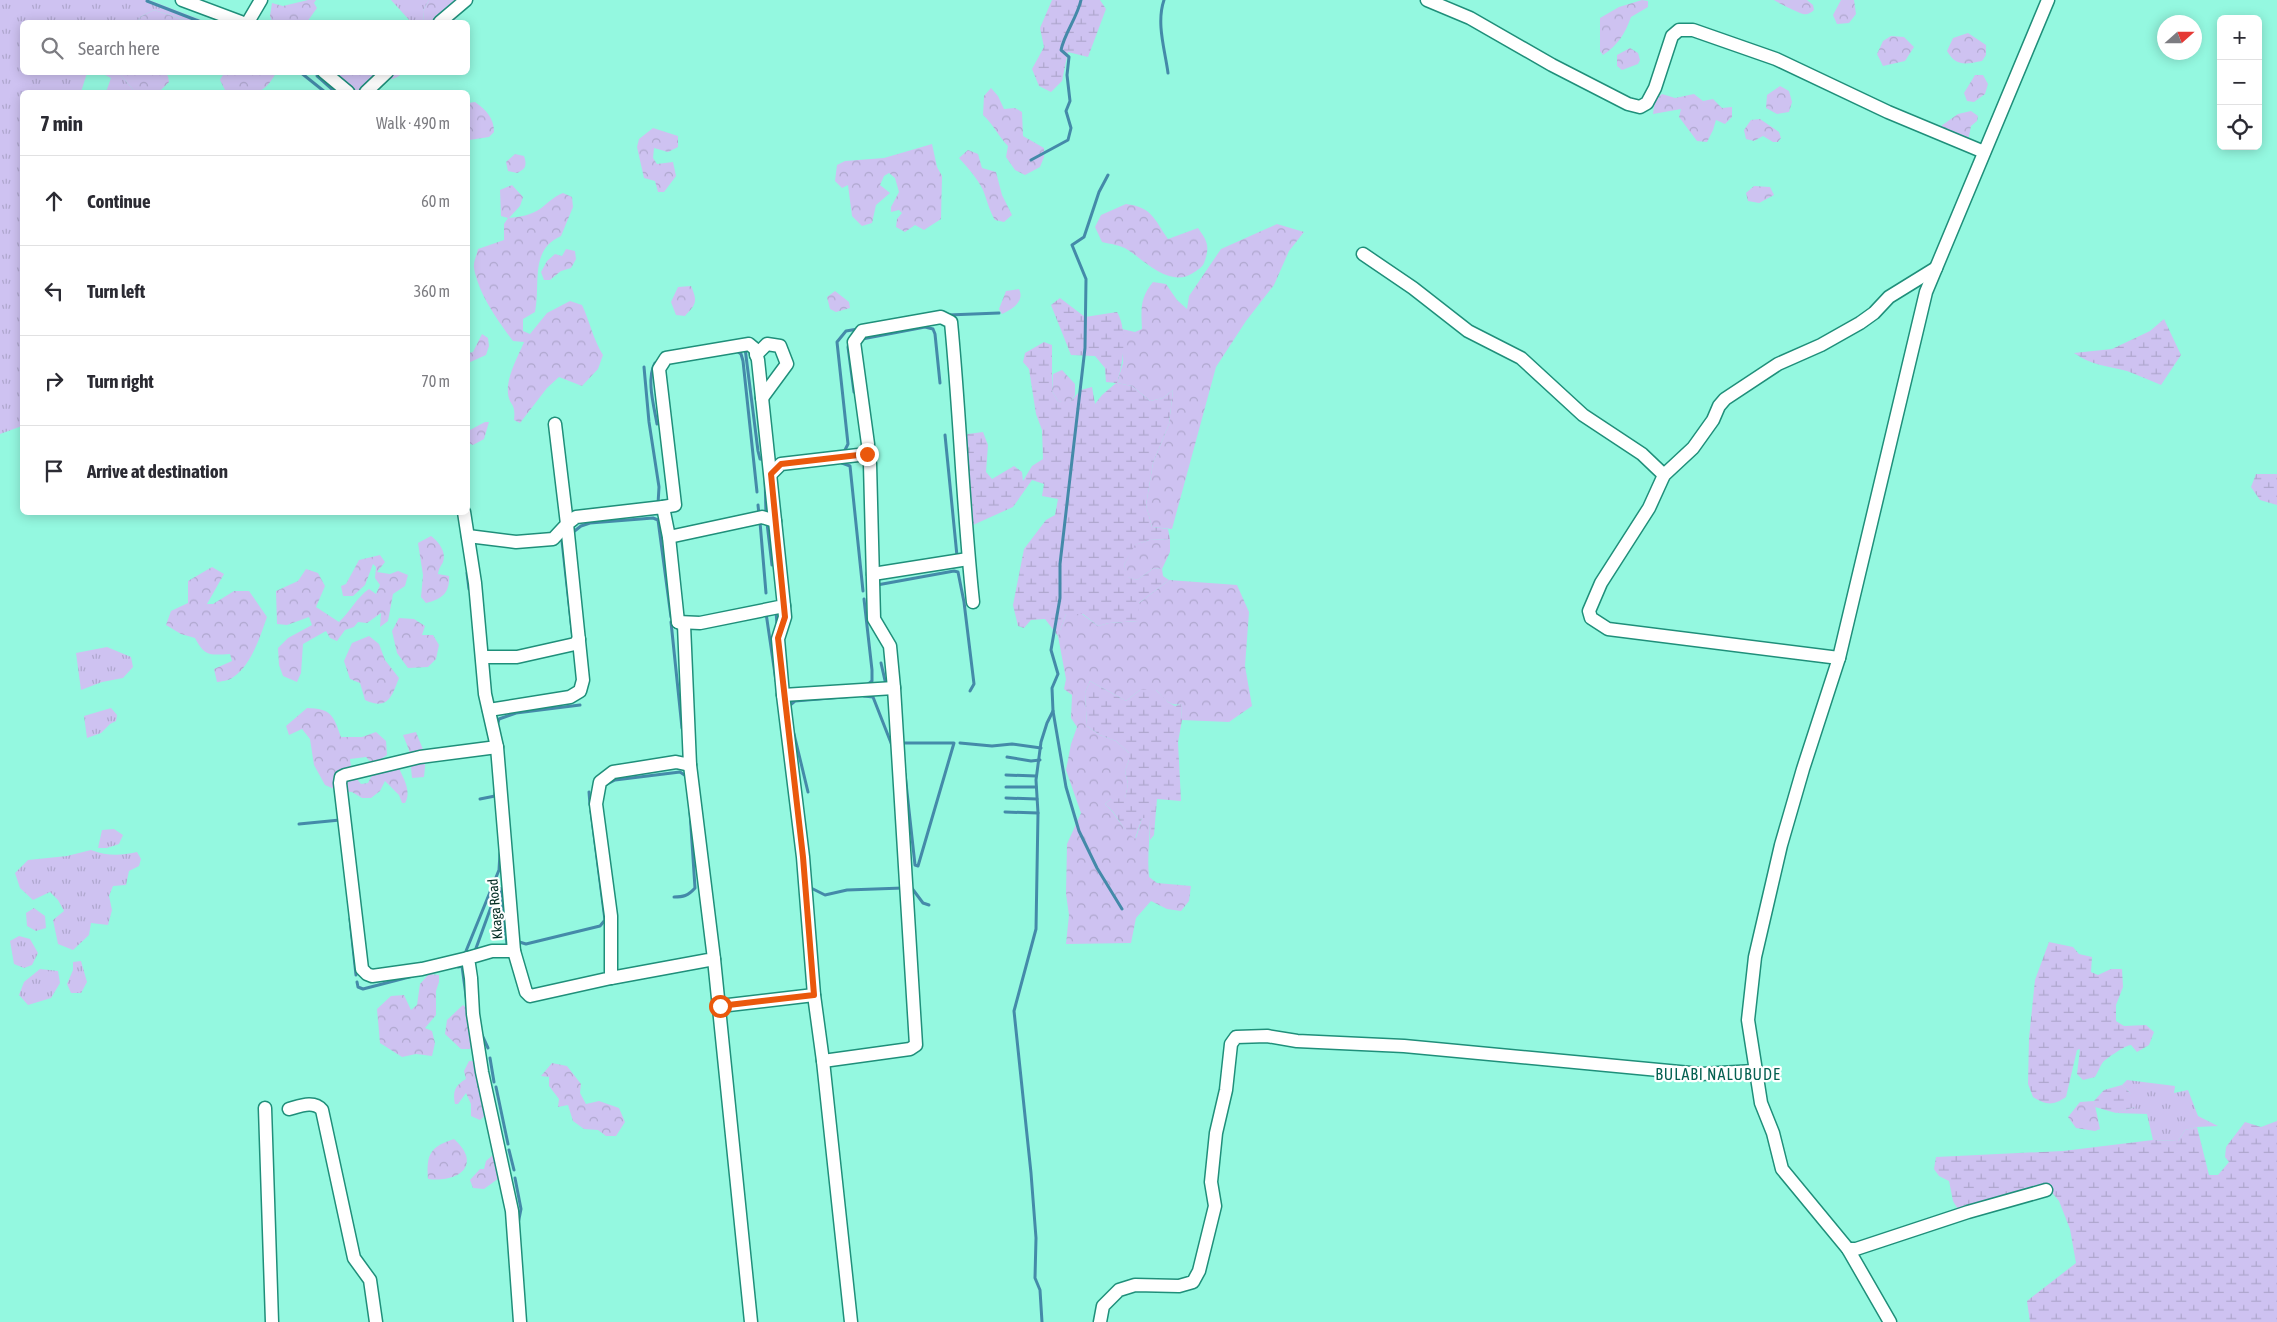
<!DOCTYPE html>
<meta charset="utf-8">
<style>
:root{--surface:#fff;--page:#f7f7f7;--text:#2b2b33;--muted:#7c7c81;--line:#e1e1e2}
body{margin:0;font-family:"Asap Condensed",sans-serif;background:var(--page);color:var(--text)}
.controls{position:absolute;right:15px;top:15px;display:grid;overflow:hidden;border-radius:8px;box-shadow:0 2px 12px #0003}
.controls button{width:45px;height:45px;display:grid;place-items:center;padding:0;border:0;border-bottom:1px solid var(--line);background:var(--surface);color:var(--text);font:25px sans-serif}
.compass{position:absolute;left:2157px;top:15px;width:45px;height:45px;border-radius:50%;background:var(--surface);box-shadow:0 2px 12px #0003;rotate:69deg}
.stop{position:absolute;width:15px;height:15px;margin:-11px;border:4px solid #ea580c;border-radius:50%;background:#fff}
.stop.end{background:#ea580c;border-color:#fff;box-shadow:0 1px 5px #0008}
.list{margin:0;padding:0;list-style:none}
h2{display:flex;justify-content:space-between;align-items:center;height:65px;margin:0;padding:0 20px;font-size:21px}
h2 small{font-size:16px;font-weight:400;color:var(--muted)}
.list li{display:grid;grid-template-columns:32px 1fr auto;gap:15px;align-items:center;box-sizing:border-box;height:90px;padding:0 20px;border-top:1px solid var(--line)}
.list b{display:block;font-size:19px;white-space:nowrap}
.list em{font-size:16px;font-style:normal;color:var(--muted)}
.icon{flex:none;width:28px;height:28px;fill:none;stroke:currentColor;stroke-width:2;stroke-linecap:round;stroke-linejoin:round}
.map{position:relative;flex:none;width:2277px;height:1322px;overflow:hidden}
.search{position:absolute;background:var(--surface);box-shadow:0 2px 12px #0003;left:20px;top:20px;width:450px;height:55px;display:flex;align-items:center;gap:12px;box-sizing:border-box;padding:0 18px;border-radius:8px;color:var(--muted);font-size:19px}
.panel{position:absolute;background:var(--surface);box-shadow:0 2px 12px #0003;left:20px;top:90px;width:450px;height:425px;border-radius:8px}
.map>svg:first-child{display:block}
</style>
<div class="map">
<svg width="2277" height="1322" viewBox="0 0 2277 1322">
<defs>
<pattern id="grass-tufts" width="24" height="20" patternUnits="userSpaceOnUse" patternTransform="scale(1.25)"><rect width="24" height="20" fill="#cec2f1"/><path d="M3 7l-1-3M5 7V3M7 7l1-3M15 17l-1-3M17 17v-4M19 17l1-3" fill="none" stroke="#afa7ce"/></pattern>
<pattern id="forest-crowns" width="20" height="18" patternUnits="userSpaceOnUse" patternTransform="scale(1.25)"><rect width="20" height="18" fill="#cec2f1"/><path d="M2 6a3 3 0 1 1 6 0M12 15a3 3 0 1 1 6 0" fill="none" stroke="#afa7ce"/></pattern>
<pattern id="wetland-marsh" width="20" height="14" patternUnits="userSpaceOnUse" patternTransform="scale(1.25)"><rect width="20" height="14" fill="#cec2f1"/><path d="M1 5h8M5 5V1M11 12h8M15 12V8" fill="none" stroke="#afa7ce"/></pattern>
</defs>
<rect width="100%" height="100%" fill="#94f8e0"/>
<g fill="url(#grass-tufts)">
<path d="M0,0H149L206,22H191L154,10L142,16L136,22H22V72L87,73L81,92H22V426L0,434Z"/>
<path d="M391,0H429L423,11L424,22H411Z"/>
<path d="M101,73H119L135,92H106L111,78Z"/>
<path d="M107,647L131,657L133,667L123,678L102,682L81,690L76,653Z"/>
<path d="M111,708L117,715L116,721L110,724L101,733L87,738L84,716Z"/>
<path d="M114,829L123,835L119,844L107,848H98L102,830Z"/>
<path d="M91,850C108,856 119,856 137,852L141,859L139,866L129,871L126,885L113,886L109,896L112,910L108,925L91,923L89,935L73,950L58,944L53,920L64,911L58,900L50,892L33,900L20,888L15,873L28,860L67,856Z"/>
<path d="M34,908L45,916L46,928L36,931L27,926L26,913Z"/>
<path d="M19,936L30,939L38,953L32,965L24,968L14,964L10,941Z"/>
<path d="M81,961L87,982L81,993H71L67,984L73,970V962Z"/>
<path d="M40,969L58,971L60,983L51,998L28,1005L19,995L24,982Z"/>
<path d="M2127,1080L2175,1086L2174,1093L2188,1090L2198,1116L2218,1126L2197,1127L2185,1130L2178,1141L2153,1140L2147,1114L2116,1113L2135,1107L2130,1093L2122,1085Z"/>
</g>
<g fill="url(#forest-crowns)">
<path d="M308,0H316L314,3L317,8L307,22H272L270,16L272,3L283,6Z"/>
<path d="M429,0H461V10L454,22H424L423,11Z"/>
<path d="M1642,0L1648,1V7L1631,17C1625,34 1618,45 1603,55L1600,51V18L1619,7Z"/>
<path d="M1774,0H1807L1813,5L1814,10C1811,13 1807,15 1803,14C1799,13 1776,2 1774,0Z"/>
<path d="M1841,0H1854L1856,14L1849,23L1837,24L1833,15Z"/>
<path d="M154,10L187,21L191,22H136L142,16Z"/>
<path d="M1968,33L1986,45V55L1982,61C1966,64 1956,67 1947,51L1953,38Z"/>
<path d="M1891,36L1904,37L1914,47L1905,61L1883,66L1877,54L1883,41Z"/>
<path d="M1630,48L1638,53L1640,60L1638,64L1622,70L1617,66V55Z"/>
<path d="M119,73H164L168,76L169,82L159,92H135Z"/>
<path d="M224,73V72L276,73C261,99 252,93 226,92L220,80Z"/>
<path d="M340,73H402C395,81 386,80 376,78L361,91L350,92L337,79Z"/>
<path d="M1975,75H1983L1988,84L1985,94L1974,102L1967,101L1964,93Z"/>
<path d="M1780,86L1789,91L1792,102L1789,112L1777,114L1766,108L1767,95Z"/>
<path d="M991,88L998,96L1004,109L1015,108L1022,112L1023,136L1044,148V157L1040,167L1025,175L1015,170L1006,157L1008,146C998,136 994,125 983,115L984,96Z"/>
<path d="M1662,94L1675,98L1694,94L1703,101L1713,99L1722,108L1732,107V117L1725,124L1716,120L1713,130L1707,142L1697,141L1679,117L1681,109L1653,114L1655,100Z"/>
<path d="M475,102C486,110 494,118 494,132L489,137L469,140L468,103Z"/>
<path d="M1971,111L1978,116L1977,121L1971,126L1968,141L1945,130L1941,126L1958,114Z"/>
<path d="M1760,119L1779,132L1781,138L1778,142H1773L1763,136L1754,141L1746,139L1744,130L1751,120Z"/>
<path d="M653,128L678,136V147L668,152L654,148L653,158L657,164L673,162L676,176L664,192H658L655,181L644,178L637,147L639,139Z"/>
<path d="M932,144L937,167L942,176L941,219L924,230L915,225L905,232L896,227L897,219L902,213L899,210L891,212V207L899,192L895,178L889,173L884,176L880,185L890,193L876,205L872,223L862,226L852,216L848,185L842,188L835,181L837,165L845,161L884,158Z"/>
<path d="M968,150L978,154L982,168L996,172L1002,195L1012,215L1004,222L995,220C989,210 987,200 983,190C977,178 968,168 959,158Z"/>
<path d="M515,154L524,156C527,165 526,169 517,173L508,171L506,162Z"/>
<path d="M512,185L523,197L520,206L509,218C520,217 531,215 540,209C548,203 553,197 563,193L572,197L573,207L561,236C529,250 541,284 535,312L523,319V331L530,334L547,313L570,301L582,305C590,322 593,339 603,355L598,369L582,386L559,377L547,388L520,423L514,420C516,402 510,407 508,394C506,377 518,357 524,342L513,341C498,321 478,293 474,268C473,262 477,255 478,249L504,240V224L508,218L501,216L500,190Z"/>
<path d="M1754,186L1770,187L1774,195L1759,203L1748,201L1746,193Z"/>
<path d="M1126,204C1152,207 1154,219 1168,239L1198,228C1208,242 1210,247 1204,263C1202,268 1197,270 1193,273C1170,288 1145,261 1128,250C1121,245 1110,244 1102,242L1095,227L1101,215Z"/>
<path d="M1277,224L1304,232L1289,251L1274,285L1246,321L1216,367L1172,529L1152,527L1146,505L1153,463L1169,424L1173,390L1163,398L1150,401L1132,386L1117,383L1123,363L1122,329L1135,332L1142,329C1141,308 1140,298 1153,282L1166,284L1177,300L1187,309L1189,296L1221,249Z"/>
<path d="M566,249L575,251L576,259L571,268L561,271L550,280H544L541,272L547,261L555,254L562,256Z"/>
<path d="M691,286C698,302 696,304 685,316L676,315L671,302L678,287Z"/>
<path d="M1019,289C1025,302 1012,309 1002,314L999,309L1006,291Z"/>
<path d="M835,291L849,302L850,308L836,312L830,309L827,297Z"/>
<path d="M482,334L488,338L489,346L486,355L468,363V353L473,352Z"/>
<path d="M1062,370L1075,384V395L1069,404L1058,401L1052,391L1053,374Z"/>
<path d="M485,422H489L484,439L473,445L468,443V431Z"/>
<path d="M431,536C438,541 447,552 443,562C441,566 439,568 438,574L449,576C450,593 442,599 426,603L421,597L423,575L418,543Z"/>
<path d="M1170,539V552L1162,569L1154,568L1137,580L1127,577L1124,565L1134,545L1149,540Z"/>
<path d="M380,555L385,562L377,572L390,574L398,571L408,575L405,586L393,594L388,621L380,627L381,613L367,623L358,622L354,627L345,630L337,641L330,638L326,631L303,644L301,673L297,682L283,676L279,665L278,648L288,638L312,625L309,617L287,625L277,624L276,591L298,581L306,569L318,573L325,586L316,607L339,622C350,612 357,597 369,589L376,594L380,585L375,578L376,567L373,564L365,585L353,596H343L341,586L346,584L359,560Z"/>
<path d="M212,567L224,574L207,604H213L234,591H249L267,617C260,637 251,666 232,678C228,681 222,681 217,682L214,669L232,661L230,654C210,655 205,657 195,638L181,634L166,625L171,611L188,603V581Z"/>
<path d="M1169,580L1237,585L1249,612L1245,666L1252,706L1229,722L1182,720L1181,704C1169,707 1164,698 1156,690H1140L1126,701L1090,681L1085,693L1087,726L1100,735L1116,741L1129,753V760L1125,771L1128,784L1125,799H1111L1105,804C1119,816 1119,827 1136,838L1142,818H1150C1150,839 1147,857 1149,877L1157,883L1191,886L1189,901L1181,911L1167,909L1151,901L1136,918L1131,943L1066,944L1069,915L1066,894L1067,844L1081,813L1066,770L1071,744L1077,727L1071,718L1072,695L1064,689L1066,679L1058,636L1066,614H1082L1098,626L1109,623L1138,621L1139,603Z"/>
<path d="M399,618L414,619L425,626L422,635H433L439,645L436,659L428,667L408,668L397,653L392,631Z"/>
<path d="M369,636L379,644L385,660L399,678C392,696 388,711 365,700L360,683L350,679L344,661L352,643Z"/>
<path d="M307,708C331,709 333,714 341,737H362L376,732L386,741L387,755L373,764L366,757L350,759L352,773L361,784L368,783L374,771L398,766C403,778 412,791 405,803H402L399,795L385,781L380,791L371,798H362L352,792L339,791L325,785L314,765L310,739L302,729L289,735L286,726Z"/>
<path d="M416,732L426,757L424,777L412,778L409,750L403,735Z"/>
<path d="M429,974L439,975V982L436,991V1015L425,1028L432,1031L435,1043L432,1056L416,1054L402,1057L380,1043L377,1009L391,996L404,995L411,1010L417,1005L420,984Z"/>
<path d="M463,1005L467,1008V1023L475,1042L470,1049H461L445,1034L447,1020Z"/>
<path d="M469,1061H477L494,1107L480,1120L471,1116V1104L466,1093L458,1104H455C453,1092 454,1086 466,1079L464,1071Z"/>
<path d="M552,1063L567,1066L581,1084L580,1093L586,1104L599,1101L619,1108L625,1122L616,1136H606L598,1130L584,1129L573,1121L568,1105L558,1107L559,1099L549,1086V1077L541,1076Z"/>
<path d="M2094,1101L2100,1129L2095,1131L2076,1128L2068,1117L2080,1102Z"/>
<path d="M454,1139C483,1165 458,1183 428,1179C426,1154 430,1147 454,1139Z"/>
<path d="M494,1154L499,1178L484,1189L473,1188L470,1180L480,1169H484L486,1161Z"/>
</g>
<g fill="url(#wetland-marsh)">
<path d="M1052,0H1100L1106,9L1088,57L1068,52L1062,81L1051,92L1039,86L1032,69L1044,47L1040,28Z"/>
<path d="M1060,298L1085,317L1117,312C1128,330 1123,364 1117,383L1132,386L1150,401L1163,398L1173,390L1169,424L1153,463L1146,505L1152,527L1168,529L1170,539L1149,540L1135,545L1124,565L1128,577L1137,580L1154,568L1162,569L1163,576L1169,580L1139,603V621L1109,623L1098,626L1083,614H1066L1058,636L1045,619L1031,620L1024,628L1018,626L1013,605L1024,549L1046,520L1055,515L1058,499L1042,496L1044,484L1032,480L1013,507L973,525L964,535L953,436L983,432L988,445L986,472L992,479L1014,466L1022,472L1023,481L1032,466L1043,459L1042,430L1036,414L1029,369L1023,362L1025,353L1044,342L1052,345V391L1058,401L1069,403L1081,390L1092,387L1095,404L1102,395L1116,383L1106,382L1105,368L1095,356L1071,355L1051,305Z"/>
<path d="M2164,319L2181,355L2161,385C2149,380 2138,375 2127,371C2107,366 2091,365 2074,353L2112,349L2150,331Z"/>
<path d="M2256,474H2277V505L2260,500L2251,487Z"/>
<path d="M1090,681L1126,701L1140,690H1156L1168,702L1175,706L1181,704L1182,720L1178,742L1181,801L1157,799L1154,835L1150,840V818H1142L1135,839C1120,828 1119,815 1105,804L1111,799L1125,798L1128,784L1125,771L1129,760V753L1116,741L1100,735L1087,726L1085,693Z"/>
<path d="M2049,942L2073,947L2079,954L2092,957L2091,972L2098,975L2111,969H2122L2123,987L2116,1005V1021L2124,1026L2146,1025L2154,1032L2149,1045L2137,1052L2131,1045C2126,1045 2107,1058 2103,1062C2100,1066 2098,1072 2095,1077L2083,1080L2077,1074L2080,1049L2077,1050L2066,1097C2053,1106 2046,1105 2033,1097L2028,1084L2029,1038L2035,980Z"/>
<path d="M2122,1085L2138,1101L2135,1107L2116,1113L2095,1107L2094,1101L2104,1090Z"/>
<path d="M2277,1121V1322H2030L2027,1301L2076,1263L2070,1229L2059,1201L2044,1183L2036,1188L1959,1211L1953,1201L1949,1181L1939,1176L1934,1169L1936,1157L2063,1151L2153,1140L2178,1141L2185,1130L2197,1127L2209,1175H2218L2229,1162L2225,1157L2226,1147L2245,1122L2261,1127Z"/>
</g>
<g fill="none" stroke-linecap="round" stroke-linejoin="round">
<g stroke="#448aa9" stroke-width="3">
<path d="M1164,0C1156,23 1165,50 1168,73"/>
<path d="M147,1L201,22"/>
<path d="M300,72L325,92"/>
<path d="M317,76L335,92"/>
<path d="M1031,160L1068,140L1071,128L1066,111L1070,101L1067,75L1069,57L1061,50C1065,32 1077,18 1081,0"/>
<path d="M1108,175L1099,192L1084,237L1072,245L1086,279L1085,348L1060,564V598L1051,650L1058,674L1052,688L1053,711L1066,787L1079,831L1097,868L1122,909"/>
<path d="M948,315L999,313"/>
<path d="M862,339L925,327L933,329L935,334L940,383"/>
<path d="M849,343L848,347L854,392"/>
<path d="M745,348L758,451L760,459L766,460"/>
<path d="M737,351L741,354L743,361L757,492"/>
<path d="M644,367L649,422L659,487L658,504"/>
<path d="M657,424C654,406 646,379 655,363L659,361"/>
<path d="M945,435L957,556"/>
<path d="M844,452L848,444L837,342L846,331L858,329"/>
<path d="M842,463L850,466L863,591"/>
<path d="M765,476L766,514"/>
<path d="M758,505L759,515"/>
<path d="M760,522L766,593"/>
<path d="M767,523L772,565"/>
<path d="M572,533L581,526L590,523L653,518L658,520L671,617"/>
<path d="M562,541L573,639"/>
<path d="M467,573L469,589"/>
<path d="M877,585L954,571L958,572L964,602L974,684L970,691"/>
<path d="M864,599L872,670V681L867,685"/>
<path d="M776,611L777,625"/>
<path d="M766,613L776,681"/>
<path d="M671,622L682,728"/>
<path d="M881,663L886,685"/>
<path d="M864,696L873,697L893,748"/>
<path d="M789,706L795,701L855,696"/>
<path d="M497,726L499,719L516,713L580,705"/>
<path d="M794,734L808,792"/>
<path d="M902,743H954L918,866L915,865L905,774"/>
<path d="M960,743L992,746L1012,744L1041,748"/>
<path d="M1007,757L1031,761L1040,760"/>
<path d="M1006,775L1036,776"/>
<path d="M607,784L615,780L680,772L686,776"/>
<path d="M1006,787H1036"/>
<path d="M589,792L590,805"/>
<path d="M1006,798L1037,799"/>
<path d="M480,799L495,796V793"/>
<path d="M1005,812L1038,813"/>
<path d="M299,824L340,820"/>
<path d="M809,887L825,895L847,890L903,888"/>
<path d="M911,887L923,903L929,905"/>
<path d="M501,889L507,944"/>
<path d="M674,897C683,897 688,896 695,888L690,812"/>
<path d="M350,919L356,975"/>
<path d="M516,941L526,944L600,926L605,920L591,811"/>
<path d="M466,951L499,870L500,853"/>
<path d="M475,951L495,896L501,889"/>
<path d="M458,967L462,966L467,1003"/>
<path d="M357,982L358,987L363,989L413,976"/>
<path d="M482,1035L488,1048"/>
<path d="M490,1058L494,1082"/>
<path d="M496,1087L508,1144"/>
<path d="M509,1150L514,1170"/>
<path d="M515,1178L521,1209L518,1224"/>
<path d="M1042,1322L1040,1290L1035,1278L1036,1238L1031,1173L1014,1011L1036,929L1038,813L1036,780L1041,742L1047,723L1053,711"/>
</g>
<g stroke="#1f8f7a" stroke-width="15">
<g id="minor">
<path d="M182,0L241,22"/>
<path d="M1427,0L1470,18L1552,65L1628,104L1640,107L1647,103L1655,88L1672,36L1679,30H1693L1776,59L1888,112L1984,152"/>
<path d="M248,22L261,0"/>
<path d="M440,22L466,0"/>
<path d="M324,72L348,92"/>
<path d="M366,92L387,72"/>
<path d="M1363,254L1413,288L1468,331L1521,358L1583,415L1642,454L1664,475"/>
<path d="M756,355L767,344L780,346L787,364L762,398"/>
<path d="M867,454L868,444L854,342L862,331L941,317L951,322C960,415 963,509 973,602"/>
<path d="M771,474L781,464L867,454L870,464L874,619L890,646L894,688L916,1045L910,1049L823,1061"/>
<path d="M663,507L675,505L659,369L666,358L749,344L755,349L758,360L784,606L700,623L678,622"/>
<path d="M464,512L475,583L485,694L497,747L514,951H492L468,958L471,978L473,1014L482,1072L512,1211L520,1322"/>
<path d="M468,536L516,542L553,539L567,524L555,424"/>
<path d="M669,537L762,517L775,521"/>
<path d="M873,574L968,559"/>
<path d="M784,606L785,617L778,639L783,695L803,857L814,995L823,1061L851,1322"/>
<path d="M483,657H517L575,644L579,639"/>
<path d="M1839,658L1608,629L1591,618L1589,611L1601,583L1649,508L1664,475L1693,448L1713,420L1719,406L1725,399L1778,364L1821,345L1860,323L1874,313L1889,297L1936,268"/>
<path d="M783,695L894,688"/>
<path d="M489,710L570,697L580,691L583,680L567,524L576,517L663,507L669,537L678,622L684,625L690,765L676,762L613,772L600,782L596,804L611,916V978L530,996L526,992L514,951"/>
<path d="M468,958L422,969L372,976L367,974L362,969L340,783L341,777L345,775L420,757L497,747"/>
<path d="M714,959L751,1322"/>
<path d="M611,978L714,959L690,765"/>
<path d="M720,1006L814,995"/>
<path d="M265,1108L272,1322"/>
<path d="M289,1109C300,1106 314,1100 322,1110L354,1258L370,1280L376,1322"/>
<path d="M1848,1249H1856L1968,1212L2046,1190"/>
<path d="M1100,1322L1103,1306L1119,1290L1135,1285L1179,1286L1193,1282L1199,1271L1215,1206L1211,1182L1216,1133L1226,1090L1231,1044L1236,1037L1267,1036L1297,1041L1404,1046L1701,1074L1755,1071"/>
<path d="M1890,1322L1848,1249L1782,1169L1773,1133L1761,1103L1748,1020L1755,957L1781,845L1803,769L1839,658L1926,292L2048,0"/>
</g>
</g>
<use href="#minor" stroke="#fff" stroke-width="12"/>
</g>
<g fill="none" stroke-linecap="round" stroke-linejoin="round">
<path stroke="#ea580c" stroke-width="6" d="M720,1006L814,995L803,857L778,638L785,617L771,474L781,464L867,454"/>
</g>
<g text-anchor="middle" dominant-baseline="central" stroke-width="4.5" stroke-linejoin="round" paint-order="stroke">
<g font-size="14" fill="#002b22" stroke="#fff">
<text transform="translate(495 909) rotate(-95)">Kkaga Road</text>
</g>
<g font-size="16" letter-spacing="1" fill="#056152" stroke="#fff">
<text x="1718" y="1074">BULABI NALUBUDE</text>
</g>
</g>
</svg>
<div class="controls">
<button>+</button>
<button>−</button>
<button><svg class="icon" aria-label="locate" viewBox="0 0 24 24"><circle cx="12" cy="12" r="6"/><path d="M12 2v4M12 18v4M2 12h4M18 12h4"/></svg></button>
</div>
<svg class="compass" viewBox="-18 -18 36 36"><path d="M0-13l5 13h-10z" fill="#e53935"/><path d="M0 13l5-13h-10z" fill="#7c7c81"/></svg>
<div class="stop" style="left:720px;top:1006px"></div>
<div class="stop end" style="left:867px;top:454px"></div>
<div class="search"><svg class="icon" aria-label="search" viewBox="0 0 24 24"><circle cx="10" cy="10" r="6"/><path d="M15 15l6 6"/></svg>Search here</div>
<section class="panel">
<h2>7 min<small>Walk · 490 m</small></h2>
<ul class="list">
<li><svg class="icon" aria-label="ahead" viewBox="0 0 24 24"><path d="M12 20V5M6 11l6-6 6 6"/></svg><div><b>Continue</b></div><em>60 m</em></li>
<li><svg class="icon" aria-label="left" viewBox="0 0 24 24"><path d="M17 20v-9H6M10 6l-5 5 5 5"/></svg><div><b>Turn left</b></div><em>360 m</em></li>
<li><svg class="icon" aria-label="right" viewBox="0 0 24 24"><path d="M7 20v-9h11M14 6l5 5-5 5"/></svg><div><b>Turn right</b></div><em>70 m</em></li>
<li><svg class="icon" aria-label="arrive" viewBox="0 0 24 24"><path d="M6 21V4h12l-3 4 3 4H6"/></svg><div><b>Arrive at destination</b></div></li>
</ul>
</section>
</div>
